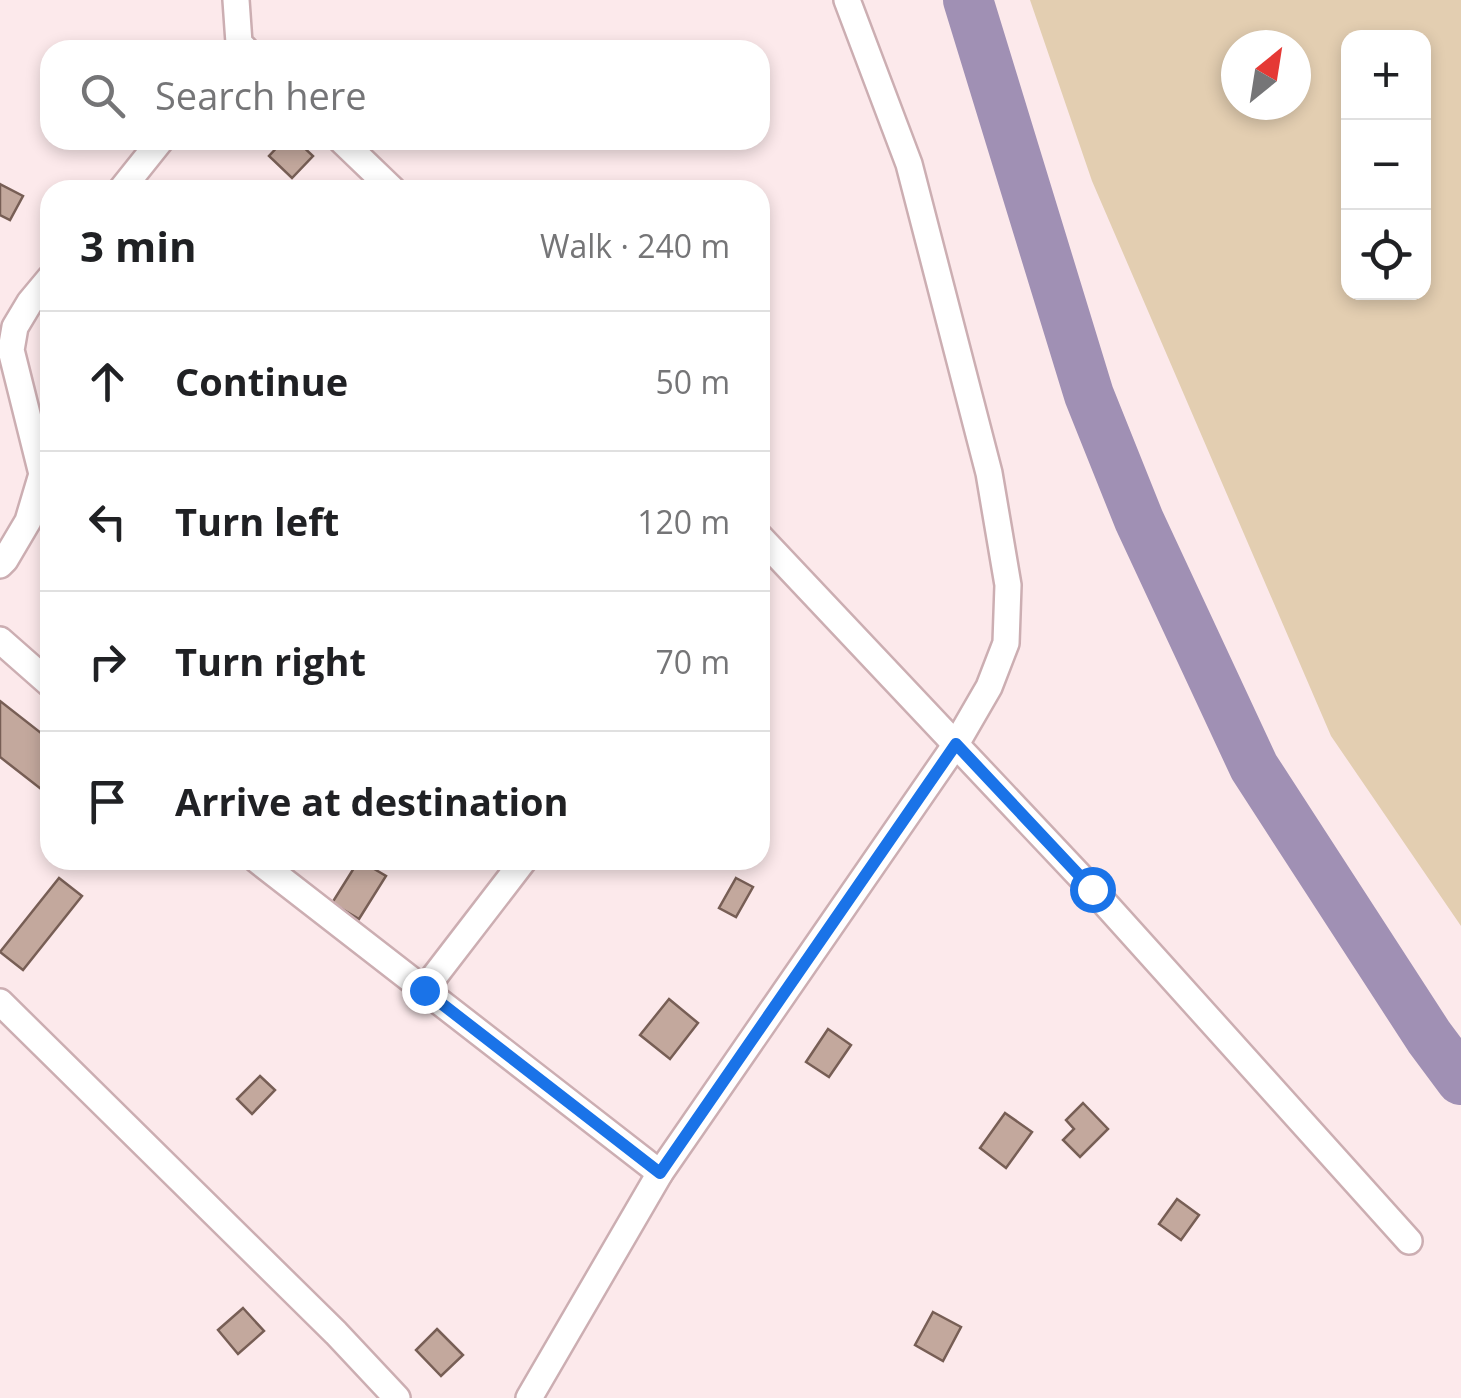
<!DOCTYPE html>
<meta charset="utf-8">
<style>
:root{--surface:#fff;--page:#f6f6f6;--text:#202124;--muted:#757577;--line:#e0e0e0}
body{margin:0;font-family:"Open Sans",sans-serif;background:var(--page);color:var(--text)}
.controls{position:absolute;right:30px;top:30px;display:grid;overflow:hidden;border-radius:20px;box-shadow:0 5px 15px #0003}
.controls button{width:90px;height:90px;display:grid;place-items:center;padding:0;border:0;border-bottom:2px solid var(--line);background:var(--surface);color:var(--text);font:50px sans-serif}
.compass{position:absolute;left:1221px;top:30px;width:90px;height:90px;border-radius:50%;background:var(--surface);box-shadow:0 5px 15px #0003;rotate:30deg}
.stop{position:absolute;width:30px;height:30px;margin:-22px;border:8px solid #1a73e8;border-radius:50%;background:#fff}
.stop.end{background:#1a73e8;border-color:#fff;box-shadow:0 2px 10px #0008}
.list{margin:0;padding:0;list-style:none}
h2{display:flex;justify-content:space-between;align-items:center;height:130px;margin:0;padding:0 40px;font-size:42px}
h2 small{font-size:32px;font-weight:400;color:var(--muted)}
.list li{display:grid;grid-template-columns:65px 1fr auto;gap:30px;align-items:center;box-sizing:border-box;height:140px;padding:0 40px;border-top:2px solid var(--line)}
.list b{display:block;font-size:38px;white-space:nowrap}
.list em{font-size:32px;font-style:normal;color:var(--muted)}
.icon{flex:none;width:55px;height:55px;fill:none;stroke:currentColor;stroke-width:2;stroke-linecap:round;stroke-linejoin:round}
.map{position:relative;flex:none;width:1461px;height:1398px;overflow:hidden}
.search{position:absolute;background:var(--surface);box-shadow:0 5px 15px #0003;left:40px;top:40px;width:730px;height:110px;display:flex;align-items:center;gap:25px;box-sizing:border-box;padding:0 35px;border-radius:30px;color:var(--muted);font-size:38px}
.panel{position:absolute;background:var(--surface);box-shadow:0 5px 15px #0003;left:40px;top:180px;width:730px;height:690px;border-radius:30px}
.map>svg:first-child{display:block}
</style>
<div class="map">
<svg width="1461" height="1398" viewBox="0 0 1461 1398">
<rect width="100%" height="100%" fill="#fce9eb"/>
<path fill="#e3ceb1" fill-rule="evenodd" d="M1030,0H1461V926L1331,736L1092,181ZM1348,38H1424V292H1348ZM1236,45H1296V105H1236Z"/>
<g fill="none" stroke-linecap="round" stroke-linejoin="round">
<path stroke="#a090b4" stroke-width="50" d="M968,0L1089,395L1139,520L1254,767L1429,1037L1461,1080"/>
</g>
<g fill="#c3a89d" stroke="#775e55" stroke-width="2.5">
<path d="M284,140H296L313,156L292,178L269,156Z"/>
<path d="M0,184L23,196L10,220L0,215Z"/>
<path d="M0,701L50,740V796L0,757Z"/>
<path d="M359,860L386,876L359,919L332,903Z"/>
<path d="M59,878L82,896L23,970L0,952Z"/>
<path d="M736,878L753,887L736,917L719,908Z"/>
<path d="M669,999L698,1023L670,1059L640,1035Z"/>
<path d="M828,1029L851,1045L829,1077L806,1062Z"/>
<path d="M260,1076L275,1090L252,1114L237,1099Z"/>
<path d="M1083,1103L1108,1129L1080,1157L1063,1140L1074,1129L1066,1120Z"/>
<path d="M1005,1113L1032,1132L1006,1168L980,1148Z"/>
<path d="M1177,1199L1199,1215L1181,1240L1159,1224Z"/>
<path d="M243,1308L264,1331L238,1354L218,1330Z"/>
<path d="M933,1312L961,1327L943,1361L915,1345Z"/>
<path d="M437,1329L463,1355L441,1376L416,1350Z"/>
</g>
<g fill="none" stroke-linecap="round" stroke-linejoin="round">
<g stroke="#ccaeb2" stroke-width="30">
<g id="minor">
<path d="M236,0L239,43L246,50"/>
<path d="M341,140L393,190"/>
<path d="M121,190L161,140"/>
<path d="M760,537L1092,889L1409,1241"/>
<path d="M0,565L5,560L28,521L42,474L11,350L15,327L30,302L50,278"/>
<path d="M0,640L50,684"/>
<path d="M257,860L660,1173"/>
<path d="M424,990L524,860"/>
<path d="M0,1002L336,1333L397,1398"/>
<path d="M529,1398L660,1173L956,744L989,687L1006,643L1008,585L989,473L909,164L847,0"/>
</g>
</g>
<use href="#minor" stroke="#fff" stroke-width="25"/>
</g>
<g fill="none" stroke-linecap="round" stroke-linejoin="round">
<path stroke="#1a73e8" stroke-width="12" d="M424,990L660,1173L956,744L1092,889"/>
</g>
</svg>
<div class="controls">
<button>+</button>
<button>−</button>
<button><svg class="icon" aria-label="locate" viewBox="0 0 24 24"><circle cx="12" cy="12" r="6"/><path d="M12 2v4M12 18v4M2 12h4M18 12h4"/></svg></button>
</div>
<svg class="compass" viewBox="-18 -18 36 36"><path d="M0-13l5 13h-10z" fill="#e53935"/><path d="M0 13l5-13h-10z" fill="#757577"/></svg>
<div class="stop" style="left:1092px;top:889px"></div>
<div class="stop end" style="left:424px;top:990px"></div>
<div class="search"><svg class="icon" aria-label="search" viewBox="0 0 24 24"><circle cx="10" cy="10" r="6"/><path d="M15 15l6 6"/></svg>Search here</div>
<section class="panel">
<h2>3 min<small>Walk · 240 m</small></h2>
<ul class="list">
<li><svg class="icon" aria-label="ahead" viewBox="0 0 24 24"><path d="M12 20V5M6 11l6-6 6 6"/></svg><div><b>Continue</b></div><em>50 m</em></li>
<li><svg class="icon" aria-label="left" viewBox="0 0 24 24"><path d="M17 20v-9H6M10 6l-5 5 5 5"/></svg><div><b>Turn left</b></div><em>120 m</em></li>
<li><svg class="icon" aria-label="right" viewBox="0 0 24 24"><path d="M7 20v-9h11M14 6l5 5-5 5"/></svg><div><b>Turn right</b></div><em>70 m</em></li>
<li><svg class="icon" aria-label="arrive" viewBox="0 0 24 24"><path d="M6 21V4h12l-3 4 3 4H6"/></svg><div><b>Arrive at destination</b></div></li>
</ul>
</section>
</div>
